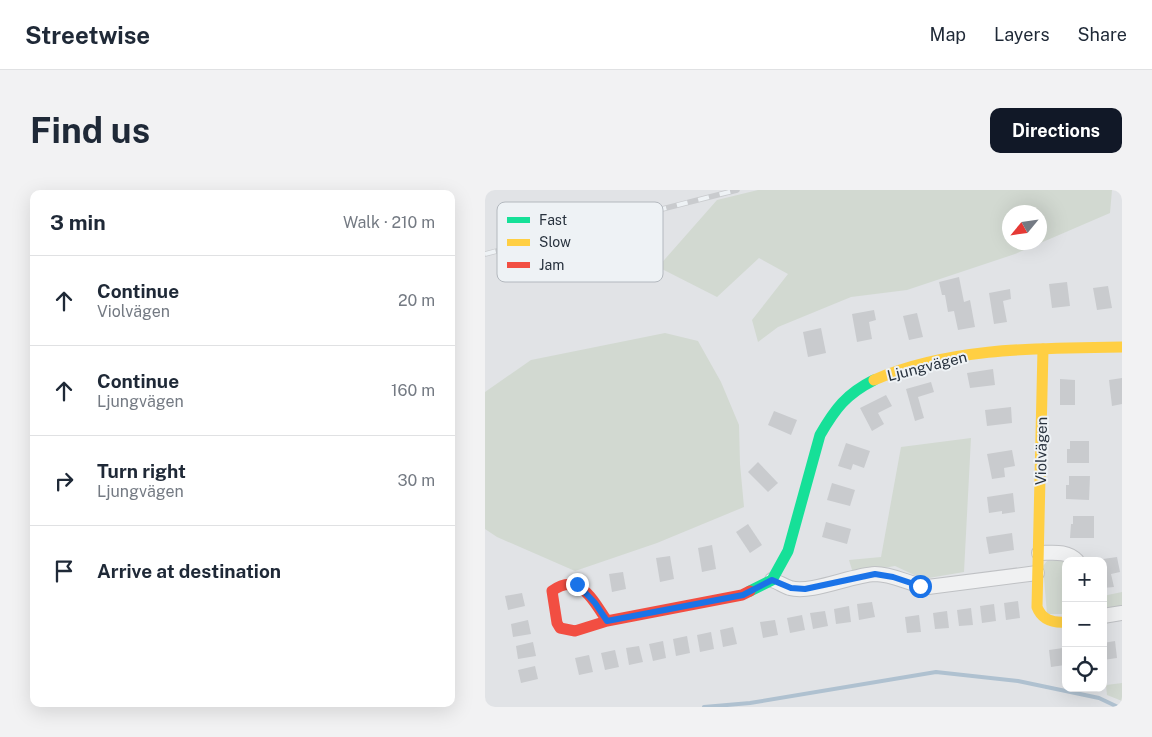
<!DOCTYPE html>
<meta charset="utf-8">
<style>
:root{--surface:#fff;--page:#f2f2f3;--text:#1f2937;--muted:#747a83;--line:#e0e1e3;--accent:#111827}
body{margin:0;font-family:"Public Sans",sans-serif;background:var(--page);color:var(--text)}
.controls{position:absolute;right:15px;bottom:15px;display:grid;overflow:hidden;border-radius:10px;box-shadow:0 5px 20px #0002}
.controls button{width:45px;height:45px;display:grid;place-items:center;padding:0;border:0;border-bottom:1px solid var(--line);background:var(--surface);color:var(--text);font:25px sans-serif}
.compass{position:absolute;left:517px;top:15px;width:45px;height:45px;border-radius:50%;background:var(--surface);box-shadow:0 5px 20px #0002;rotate:241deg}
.stop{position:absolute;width:15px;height:15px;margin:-11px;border:4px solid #1a73e8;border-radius:50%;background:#fff}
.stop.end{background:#1a73e8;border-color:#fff;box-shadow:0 1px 5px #0008}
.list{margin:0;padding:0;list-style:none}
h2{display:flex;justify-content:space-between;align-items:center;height:65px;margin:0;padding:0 20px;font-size:21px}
h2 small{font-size:16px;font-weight:400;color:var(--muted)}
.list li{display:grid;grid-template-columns:32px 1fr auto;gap:15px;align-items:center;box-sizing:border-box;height:90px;padding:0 20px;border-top:1px solid var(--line)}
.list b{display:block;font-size:19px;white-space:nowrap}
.list p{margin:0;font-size:16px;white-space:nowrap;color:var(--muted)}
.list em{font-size:16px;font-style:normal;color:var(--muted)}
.icon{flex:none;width:28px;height:28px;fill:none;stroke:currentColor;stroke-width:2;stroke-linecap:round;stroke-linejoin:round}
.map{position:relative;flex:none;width:637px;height:517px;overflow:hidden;border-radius:10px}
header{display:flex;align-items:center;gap:30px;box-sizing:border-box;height:70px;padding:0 25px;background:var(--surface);border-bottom:1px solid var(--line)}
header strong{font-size:24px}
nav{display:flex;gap:28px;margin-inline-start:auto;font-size:18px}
.intro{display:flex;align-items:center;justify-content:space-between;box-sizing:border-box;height:120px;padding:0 30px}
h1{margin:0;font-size:35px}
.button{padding:12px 22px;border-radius:10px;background:var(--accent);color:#fff;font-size:18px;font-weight:700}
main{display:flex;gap:30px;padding:0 30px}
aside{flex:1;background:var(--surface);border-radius:10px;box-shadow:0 5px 20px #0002}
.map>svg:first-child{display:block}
</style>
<header>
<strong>Streetwise</strong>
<nav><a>Map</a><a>Layers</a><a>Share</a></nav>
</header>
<div class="intro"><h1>Find us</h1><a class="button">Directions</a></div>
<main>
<aside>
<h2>3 min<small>Walk · 210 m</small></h2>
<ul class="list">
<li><svg class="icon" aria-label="ahead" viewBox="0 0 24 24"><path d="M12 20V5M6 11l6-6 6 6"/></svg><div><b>Continue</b><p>Violvägen</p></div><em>20 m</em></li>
<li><svg class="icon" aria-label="ahead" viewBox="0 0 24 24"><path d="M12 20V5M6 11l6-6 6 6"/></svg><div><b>Continue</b><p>Ljungvägen</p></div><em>160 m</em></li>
<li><svg class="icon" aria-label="right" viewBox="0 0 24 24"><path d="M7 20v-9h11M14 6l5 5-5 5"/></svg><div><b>Turn right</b><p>Ljungvägen</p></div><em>30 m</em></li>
<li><svg class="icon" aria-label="arrive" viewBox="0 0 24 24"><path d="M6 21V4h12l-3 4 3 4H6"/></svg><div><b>Arrive at destination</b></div></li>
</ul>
</aside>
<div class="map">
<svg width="637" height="517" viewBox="0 0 637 517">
<rect width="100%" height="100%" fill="#e1e3e6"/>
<g fill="#d2d9d1" fill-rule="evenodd">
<path d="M273,0H627L625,23L530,64L422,100L366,107L293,137L273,152L267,130L303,84L274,68L232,107L173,77L232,10ZM554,22V52H524V22Z"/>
<path d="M180,143L213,151L236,192L254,235L255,274L259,317L172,353L90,381L12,347L0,339V202L46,170Z"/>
<path d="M486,248L479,382L438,389L410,376L368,383L364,370L396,367L416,257Z"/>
<path d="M573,370L581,371V424H562L558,376L562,371Z"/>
<path d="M637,402V416L618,420V406Z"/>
<path d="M637,493V511L622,505L621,495Z"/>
</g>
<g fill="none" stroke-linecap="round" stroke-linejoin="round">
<path stroke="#afc1d0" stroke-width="4" d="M219,517L265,513L451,482L533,491L614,508L633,517"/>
</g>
<g fill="#c9cbce">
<path d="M474,87L479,112L485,110L490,137L473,140L469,121L463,122L460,105H457L454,92Z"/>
<path d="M582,92L585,116L567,118L564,94Z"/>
<path d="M623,96L627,118L612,120L608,98Z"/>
<path d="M525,99L526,109L518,111L522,132L509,134L504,103Z"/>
<path d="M389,120L391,130L384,132L387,149L372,152L367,124Z"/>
<path d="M432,123L438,147L424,150L418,126Z"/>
<path d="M336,138L341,163L323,167L318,142Z"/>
<path d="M508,179L510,195L485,198L482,183Z"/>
<path d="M637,188V214L627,216L624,190Z"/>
<path d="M575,189L590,190V215H575Z"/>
<path d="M446,192L449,202L433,207L439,228L430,231L421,199Z"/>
<path d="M401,205L407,216L393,223L399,234L387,241L375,218Z"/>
<path d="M526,217L527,233L502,236L500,220Z"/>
<path d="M289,221L312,230L306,245L283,235Z"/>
<path d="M585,251H604V273H582V259H585Z"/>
<path d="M361,253L385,261L379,278L368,274L366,280L353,276Z"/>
<path d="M527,260L530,276L519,278L520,287L507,289L502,264Z"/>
<path d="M273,272L293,293L283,302L263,282Z"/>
<path d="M584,286H605L604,310L581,309V295H584Z"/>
<path d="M347,293L370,300L365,316L342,310Z"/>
<path d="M528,303L530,322L517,324V321L504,323L502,307Z"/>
<path d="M588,326H609V348H585L586,334H588Z"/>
<path d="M341,332L366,339L362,354L337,347Z"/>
<path d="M263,334L277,355L265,363L251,342Z"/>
<path d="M527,343L529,360L504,364L501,347Z"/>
<path d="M227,355L231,379L217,382L213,358Z"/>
<path d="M185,366L189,389L175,392L171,368Z"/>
<path d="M632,367L635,382L626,384L629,397L618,398V369Z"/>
<path d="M138,382L141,399L127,402L124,384Z"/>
<path d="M37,403L40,416L23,420L20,406Z"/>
<path d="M533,411L535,428L521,430L519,413Z"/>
<path d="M387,412L390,427L374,430L372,414Z"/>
<path d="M509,414L511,431L497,433L495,416Z"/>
<path d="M364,416L366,432L351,434L349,419Z"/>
<path d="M486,418L488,435L474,436L472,420Z"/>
<path d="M340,421L343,436L328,439L325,423Z"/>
<path d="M462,421L464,438L450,439L448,423Z"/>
<path d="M317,425L320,440L305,443L302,428Z"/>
<path d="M434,425L436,442L422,443L420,427Z"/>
<path d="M43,430L46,444L28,447L26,434Z"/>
<path d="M290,430L293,445L278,448L275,432Z"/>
<path d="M248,437L252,454L238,457L235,440Z"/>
<path d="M226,442L229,459L215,462L212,445Z"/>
<path d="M202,446L205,463L191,466L188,449Z"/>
<path d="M178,451L181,468L168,471L164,454Z"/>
<path d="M630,451L632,468L618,470V453Z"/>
<path d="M48,452L51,466L33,469L31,456Z"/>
<path d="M154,456L158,472L144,475L141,458Z"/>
<path d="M578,458L580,475L566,477L564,460Z"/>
<path d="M130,460L134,477L120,480L116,463Z"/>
<path d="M104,465L108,482L94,485L90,468Z"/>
<path d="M50,476L53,489L36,493L33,480Z"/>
</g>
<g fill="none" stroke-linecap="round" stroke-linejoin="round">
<g stroke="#bfc1c4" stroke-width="16">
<g id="street">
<path d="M554,363C567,363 582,360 592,371"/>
<path d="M287,390C293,392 299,396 305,398C327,404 366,385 390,384C409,384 425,395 443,397L552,383"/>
<path d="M618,426L637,423"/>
</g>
</g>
<use href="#street" stroke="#f0f1f2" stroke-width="14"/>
<path stroke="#16e098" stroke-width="11" d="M265,401L287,390L303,361L335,245C350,219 361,204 389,190"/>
<g stroke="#ffcf43" stroke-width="11">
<path d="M558,159L552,417C557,430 567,433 581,432"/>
<path d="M389,190C464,157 556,158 637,157"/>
</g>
<path stroke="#f24e42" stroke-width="11" d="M122,431C108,410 94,381 67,401L72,433L75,438L90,441L122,431L257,405L265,401"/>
<g stroke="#c9cbce" stroke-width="5.5">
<path id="rail" d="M0,64L252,0"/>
</g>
<use href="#rail" stroke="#eef2f5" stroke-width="4" stroke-dasharray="11" stroke-linecap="butt"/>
</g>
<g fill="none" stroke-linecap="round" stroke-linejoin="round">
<path stroke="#1a73e8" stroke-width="6" d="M92,394L110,413L122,431L258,405L287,390L306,398L320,399L390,384L408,387L435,396"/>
</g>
<g text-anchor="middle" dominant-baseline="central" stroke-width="4" stroke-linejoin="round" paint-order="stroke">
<g font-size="15" fill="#28323e" stroke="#eef2f5">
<text transform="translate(442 176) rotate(-14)">Ljungvägen</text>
<text transform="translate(556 261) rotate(-89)">Violvägen</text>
</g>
</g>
<rect x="12" y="12" width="166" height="80" rx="8" fill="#eef2f5" stroke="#b3b8be" stroke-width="1"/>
<rect x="22" y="27" width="23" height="6" fill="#16e098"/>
<rect x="22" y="49" width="23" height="7" fill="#ffcf43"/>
<rect x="22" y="72" width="23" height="6" fill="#f24e42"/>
<g font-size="14" fill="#28323e">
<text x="54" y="35">Fast</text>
<text x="54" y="57">Slow</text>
<text x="54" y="80">Jam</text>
</g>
</svg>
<div class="controls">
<button>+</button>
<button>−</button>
<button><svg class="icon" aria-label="locate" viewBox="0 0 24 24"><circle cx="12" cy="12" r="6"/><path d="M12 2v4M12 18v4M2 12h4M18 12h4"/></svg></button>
</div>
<svg class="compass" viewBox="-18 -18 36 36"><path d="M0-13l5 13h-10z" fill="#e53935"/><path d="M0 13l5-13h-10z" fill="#747a83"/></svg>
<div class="stop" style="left:435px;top:396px"></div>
<div class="stop end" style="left:92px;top:394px"></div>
</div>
</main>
